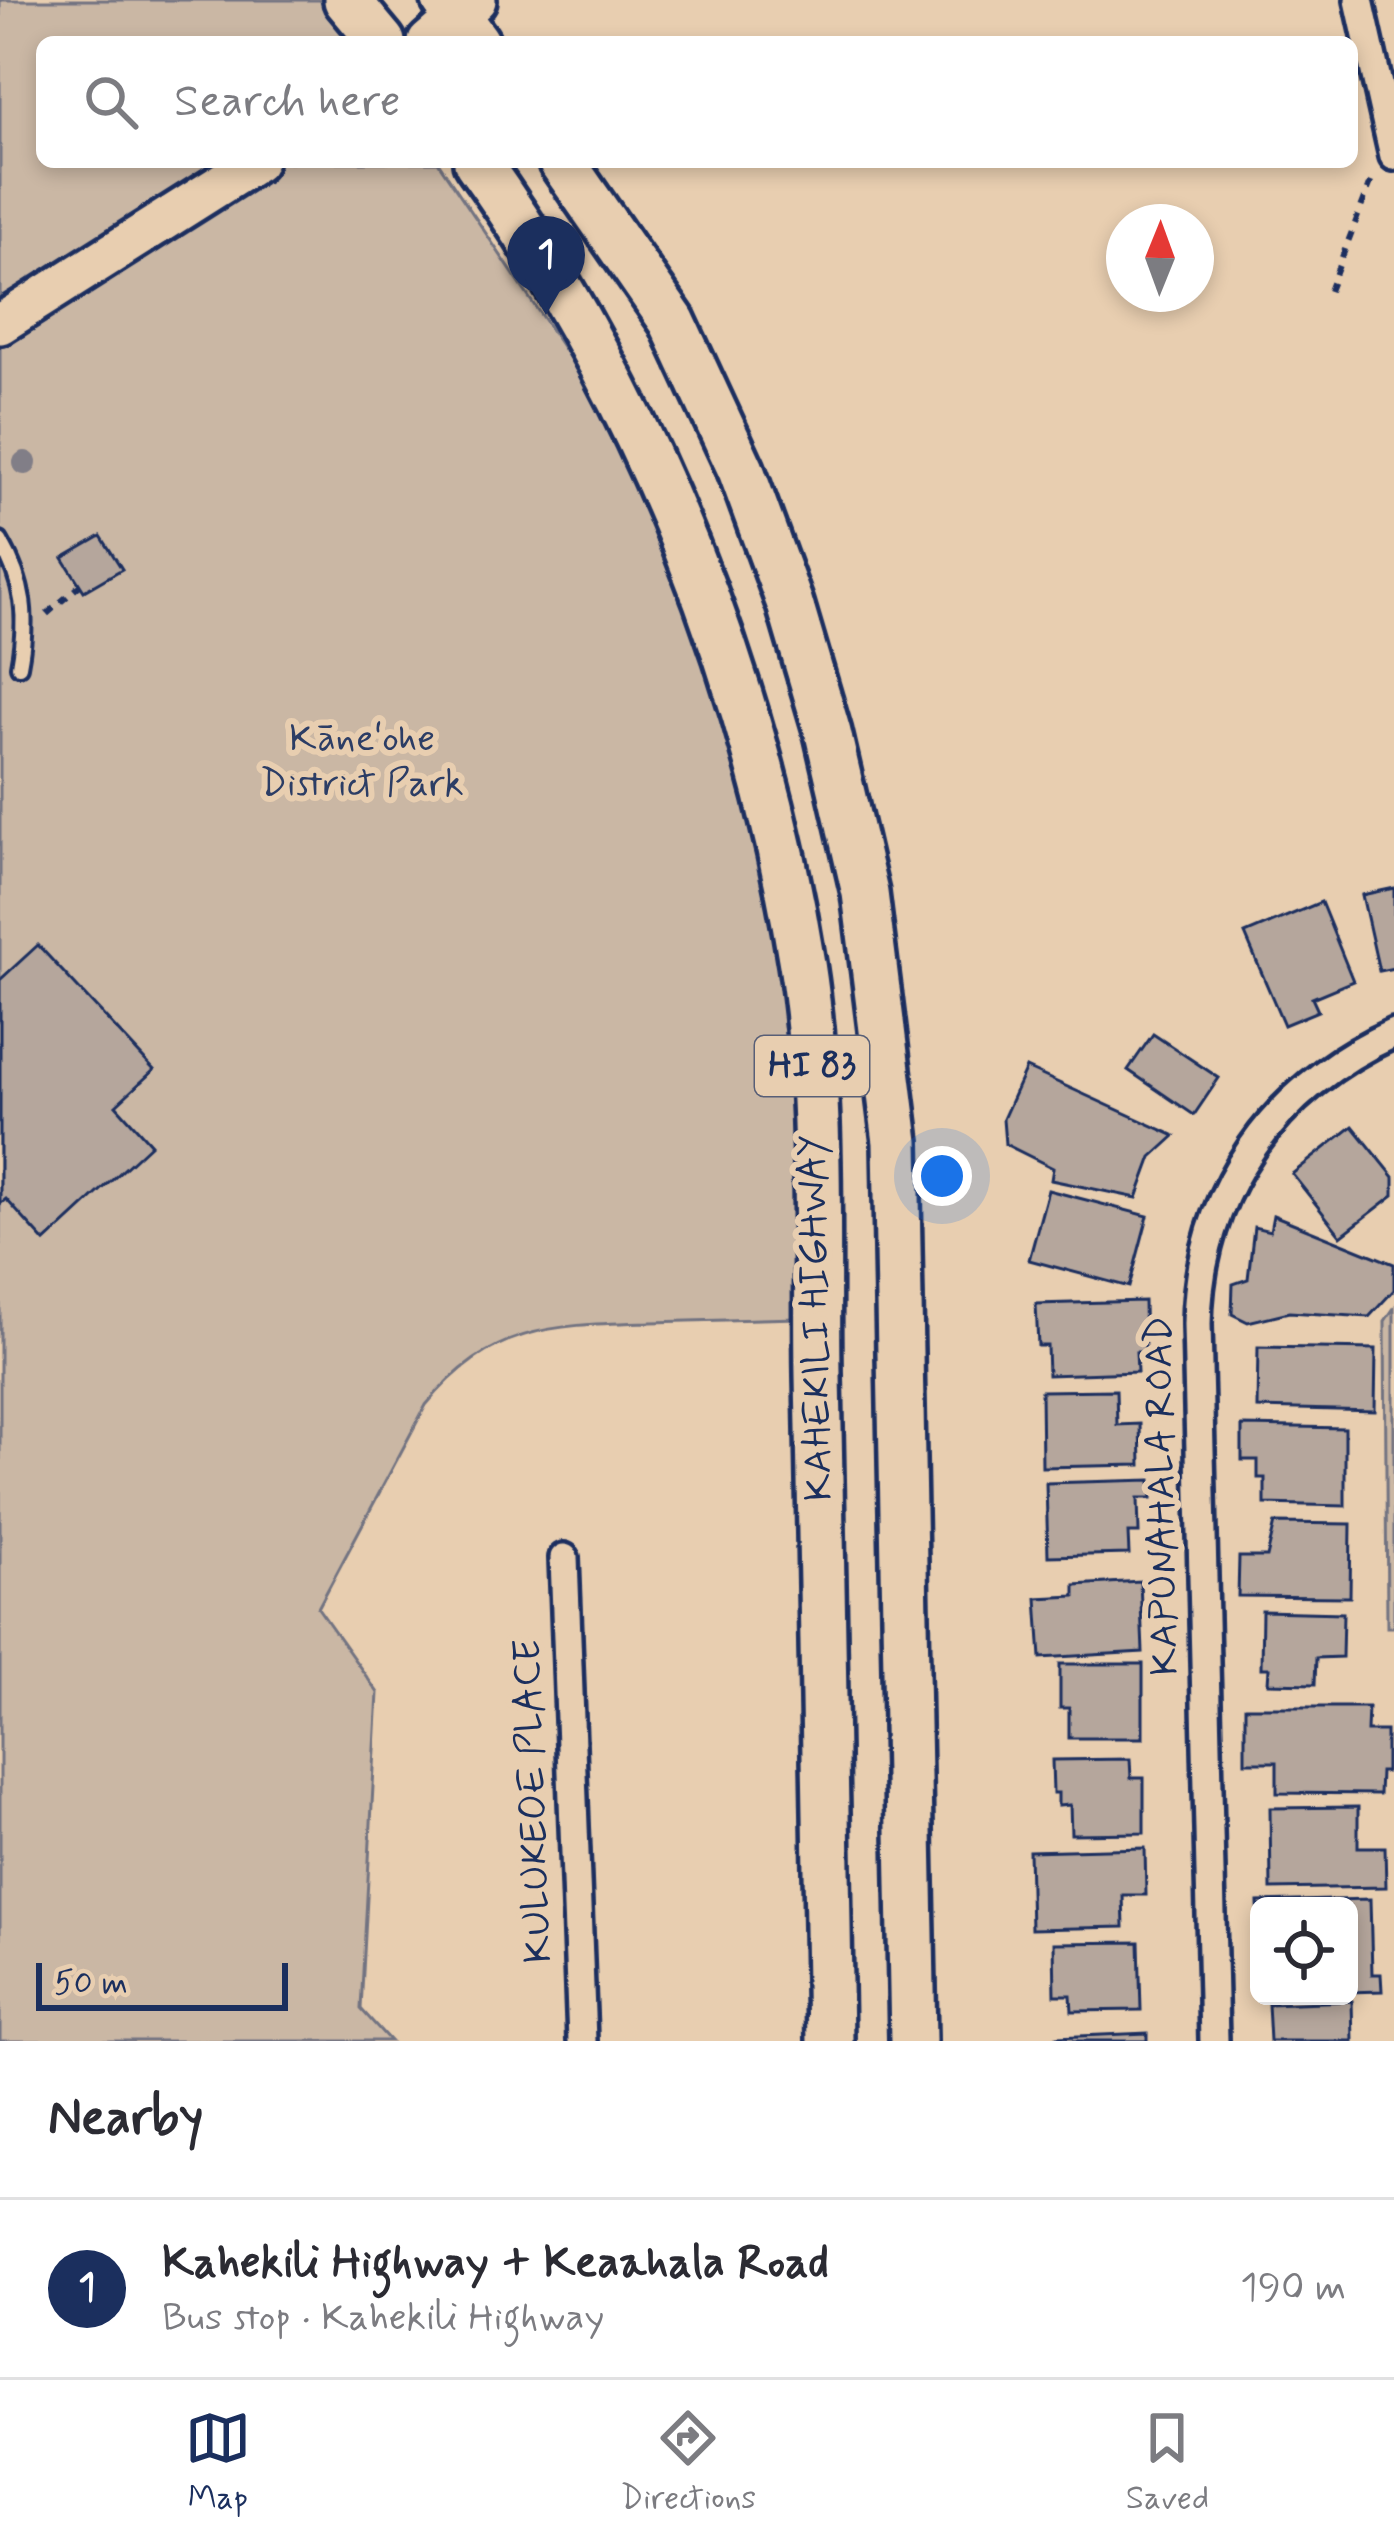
<!DOCTYPE html>
<meta charset="utf-8">
<style>
:root{--surface:#fff;--page:#f2f2f3;--text:#2b2b33;--muted:#7c7c81;--line:#e1e1e2;--accent:#1b2f5e}
body{margin:0;font-family:Mynerve,sans-serif;background:var(--page);color:var(--text)}
.controls{position:absolute;right:36px;bottom:36px;display:grid;overflow:hidden;border-radius:18px;box-shadow:0 6px 18px #0003}
.controls button{width:108px;height:108px;display:grid;place-items:center;padding:0;border:0;border-bottom:3px solid var(--line);background:var(--surface);color:var(--text);font:60px sans-serif}
.compass{position:absolute;left:1106px;top:204px;width:108px;height:108px;border-radius:50%;background:var(--surface);box-shadow:0 6px 18px #0003;rotate:1deg}
.scale{position:absolute;left:36px;bottom:30px;width:252px;box-sizing:border-box;padding-left:12px;border:6px solid #1b2f5e;border-top:0;font-size:33px;line-height:42px;white-space:nowrap;color:#1b2f5e;-webkit-text-stroke:9px #e8ceb0;paint-order:stroke}
.you{position:absolute;left:942px;top:1176px;width:42px;height:42px;margin:-30px;border:9px solid #fff;border-radius:50%;background:#1a73e8;box-shadow:0 0 0 18px #1a73e833}
.badge{display:grid;place-items:center;width:78px;height:78px;border-radius:50%;background:var(--accent);color:#fff;font-size:39px;font-weight:700}
.pin{position:absolute;translate:-50% -99px;filter:drop-shadow(0 3px 6px #0008)}
.pin::after{content:'';position:absolute;top:63px;width:42px;height:36px;background:inherit;clip-path:polygon(0 0,100% 0,50% 100%)}
.list{margin:0;padding:0;list-style:none}
h2{display:flex;justify-content:space-between;align-items:center;height:156px;margin:0;padding:0 48px;font-size:51px}
h2 small{font-size:39px;font-weight:400;color:var(--muted)}
.list li{display:grid;grid-template-columns:78px 1fr auto;gap:36px;align-items:center;box-sizing:border-box;height:180px;padding:0 48px;border-top:3px solid var(--line)}
.list b{display:block;font-size:45px;white-space:nowrap}
.list p{margin:0;font-size:39px;white-space:nowrap;color:var(--muted)}
.list em{font-size:39px;font-style:normal;color:var(--muted)}
.icon{flex:none;width:66px;height:66px;fill:none;stroke:currentColor;stroke-width:2;stroke-linecap:round;stroke-linejoin:round}
.map{position:relative;flex:none;width:1394px;height:2041px;overflow:hidden}
.search{position:absolute;background:var(--surface);box-shadow:0 6px 18px #0003;left:36px;right:36px;top:36px;height:132px;display:flex;align-items:center;gap:30px;box-sizing:border-box;padding:0 42px;border-radius:18px;color:var(--muted);font-size:45px}
.sheet{height:336px;background:var(--surface)}
nav{display:flex;justify-content:space-around;align-items:center;box-sizing:border-box;height:168px;border-top:3px solid var(--line);background:var(--surface);font-size:33px;color:var(--muted)}
nav a{display:grid;justify-items:center;gap:6px}
nav .on{color:var(--accent)}
.map>svg:first-child{display:block}
</style>
<div class="map">
<svg width="1394" height="2041" viewBox="0 0 1394 2041">
<rect width="100%" height="100%" fill="#e8ceb0"/>
<filter id="ink" filterUnits="userSpaceOnUse"><feTurbulence type="fractalNoise" baseFrequency=".00833" numOctaves="2"/><feDisplacementMap in="SourceGraphic" scale="24" xChannelSelector="R" yChannelSelector="G"/><feConvolveMatrix kernelMatrix="1 2 1 2 8 2 1 2 1" color-interpolation-filters="sRGB"/></filter>
<g filter="url(#ink)">
<g fill="#cab7a4" stroke="#727381" stroke-width="3">
<path d="M0,0H320L352,42H42V162H438L573,363L686,582L737,731L793,995L800,1318C750,1319 701,1321 651,1322C554,1325 493,1324 426,1405L318,1608L378,1693L361,2009L390,2041H0Z"/>
<path d="M1394,1308V1627H1387L1385,1321Z"/>
</g>
<g fill="#b5a69c" stroke="#1b2f5e" stroke-width="3">
<path d="M101,536L122,569L84,591L63,558Z"/>
<path d="M1394,888V968L1379,971L1362,895Z"/>
<path d="M1321,902L1353,981L1312,998L1318,1011L1284,1025L1245,934Z"/>
<path d="M38,945L154,1070L116,1105L151,1144L45,1242L6,1199L0,1204V980Z"/>
<path d="M1153,1034L1219,1078L1194,1115L1128,1070Z"/>
<path d="M1026,1068L1175,1136L1152,1157L1137,1198L1051,1180L1053,1168L1005,1144L1003,1119Z"/>
<path d="M1353,1126L1394,1177V1195L1341,1236L1292,1174Z"/>
<path d="M1048,1190L1148,1216L1129,1287L1029,1260Z"/>
<path d="M1273,1215L1394,1264V1290L1369,1317L1289,1312L1248,1322L1232,1314L1233,1284L1248,1279L1254,1227L1270,1231Z"/>
<path d="M1144,1301L1145,1352H1136L1137,1372L1048,1375L1047,1346H1038L1036,1304Z"/>
<path d="M1258,1347L1376,1349L1375,1411L1257,1408Z"/>
<path d="M1116,1390L1117,1425L1140,1424L1141,1465L1042,1467L1041,1391Z"/>
<path d="M1242,1426L1345,1428V1506L1265,1504V1478H1258V1460H1242Z"/>
<path d="M1151,1480L1152,1498H1138L1139,1533H1128L1129,1554L1048,1556L1046,1483Z"/>
<path d="M1275,1523L1351,1524L1350,1597L1238,1596L1239,1557H1267Z"/>
<path d="M1140,1581L1143,1652L1041,1658L1037,1598L1075,1596V1585Z"/>
<path d="M1262,1611L1343,1613L1342,1657L1316,1658L1315,1684L1268,1683L1269,1668H1261Z"/>
<path d="M1060,1664H1143V1738H1069V1708H1060Z"/>
<path d="M1245,1707H1368L1367,1731H1386V1772H1380L1379,1794L1277,1793V1762H1245Z"/>
<path d="M1130,1759L1131,1778H1144V1833L1071,1834L1070,1805L1058,1806V1793H1053L1052,1760Z"/>
<path d="M1358,1807V1847H1385L1386,1887L1271,1889L1270,1808Z"/>
<path d="M1145,1848L1146,1895H1123L1124,1927L1031,1929L1029,1851Z"/>
<path d="M1370,1899L1372,1974H1381L1382,1991L1349,1992V1906H1259V1936L1258,1902Z"/>
<path d="M1139,1942L1141,2010L1072,2011L1071,1995H1055L1054,1943Z"/>
<path d="M1352,2001L1353,2041H1270L1268,2004Z"/>
<path d="M1147,2033V2041H1057V2037Z"/>
</g>
<g fill="none" stroke-linecap="round" stroke-linejoin="round">
<g stroke="#1b2f5e" stroke-width="22">
<path id="lane" d="M0,541C25,584 28,618 19,666"/>
</g>
<g stroke="#1b2f5e" stroke-width="36">
<g id="street">
<path d="M1359,0L1394,156"/>
<path d="M564,1558L582,2041"/>
<path d="M1214,2041L1197,1324C1199,1190 1275,1087 1394,1033"/>
</g>
</g>
<g stroke="#1b2f5e" stroke-width="48">
<g id="secondary">
<path d="M428,42L476,0"/>
<path d="M0,324L256,162"/>
</g>
</g>
<g stroke="#1b2f5e" stroke-width="54">
<g id="primary">
<path d="M347,0L382,42"/>
<path d="M445,0L476,42"/>
<path d="M477,162C644,395 757,681 802,964C823,1098 816,1239 818,1375C822,1597 827,1819 830,2041"/>
<path d="M562,162L672,321L741,470L790,604L828,733L865,893L896,1142L913,2041"/>
</g>
</g>
<g stroke="#1b2f5e" stroke-width="6" stroke-dasharray="9 9" stroke-linecap="butt">
<path d="M1329,291L1373,177"/>
<path d="M47,614L80,585"/>
</g>
<use href="#lane" stroke="#e8ceb0" stroke-width="14"/>
<use href="#street" stroke="#e8ceb0" stroke-width="27"/>
<use href="#secondary" stroke="#e8ceb0" stroke-width="39"/>
<use href="#primary" stroke="#e8ceb0" stroke-width="45"/>
</g>
<circle fill="#817e87" cx="25" cy="463" r="12"/>
</g>
<g text-anchor="middle" dominant-baseline="central" stroke-width="12" stroke-linejoin="round" paint-order="stroke">
<rect fill="#e8ceb0" stroke="#585f77" stroke-width="3" x="755" y="1036" width="114" height="60" rx="9"/>
<g font-size="36" font-weight="bold" fill="#1b2f5e">
<text x="812" y="1066">HI 83</text>
</g>
<g font-size="39" fill="#2c3d65" stroke="#e8ceb0">
<text x="362" y="739">Kāneʻohe<tspan x="362" dy="45">District Park</tspan></text>
</g>
<g font-size="39" fill="#1b2f5e" stroke="#e8ceb0">
<text transform="translate(817 1318) rotate(-91)">KAHEKILI HIGHWAY</text>
<text transform="translate(1163 1496) rotate(-91)">KAPUNAHALA ROAD</text>
<text transform="translate(534 1801) rotate(-92)">KULUKEOE PLACE</text>
</g>
</g>
</svg>
<div class="controls">
<button><svg class="icon" aria-label="locate" viewBox="0 0 24 24"><circle cx="12" cy="12" r="6"/><path d="M12 2v4M12 18v4M2 12h4M18 12h4"/></svg></button>
</div>
<svg class="compass" viewBox="-18 -18 36 36"><path d="M0-13l5 13h-10z" fill="#e53935"/><path d="M0 13l5-13h-10z" fill="#7c7c81"/></svg>
<div class="scale">50 m</div>
<div class="you"></div>
<div class="pin badge" style="left:546px;top:315px">1</div>
<div class="search"><svg class="icon" aria-label="search" viewBox="0 0 24 24"><circle cx="10" cy="10" r="6"/><path d="M15 15l6 6"/></svg>Search here</div>
</div>
<section class="sheet">
<h2>Nearby<small></small></h2>
<ul class="list">
<li><span class="badge">1</span><div><b>Kahekili Highway + Keaahala Road</b><p>Bus stop · Kahekili Highway</p></div><em>190 m</em></li>
</ul>
</section>
<nav>
<a class="on"><svg class="icon" aria-label="map" viewBox="0 0 24 24"><path d="M3 6l6-2 6 2 6-2v14l-6 2-6-2-6 2zM9 4v14M15 6v14"/></svg>Map</a>
<a><svg class="icon" aria-label="directions" viewBox="0 0 24 24"><path d="M12 3l9 9-9 9-9-9zM9 14v-3h6M13 9l2 2-2 2"/></svg>Directions</a>
<a><svg class="icon" aria-label="saved" viewBox="0 0 24 24"><path d="M7 4h10v16l-5-4-5 4z"/></svg>Saved</a>
</nav>
